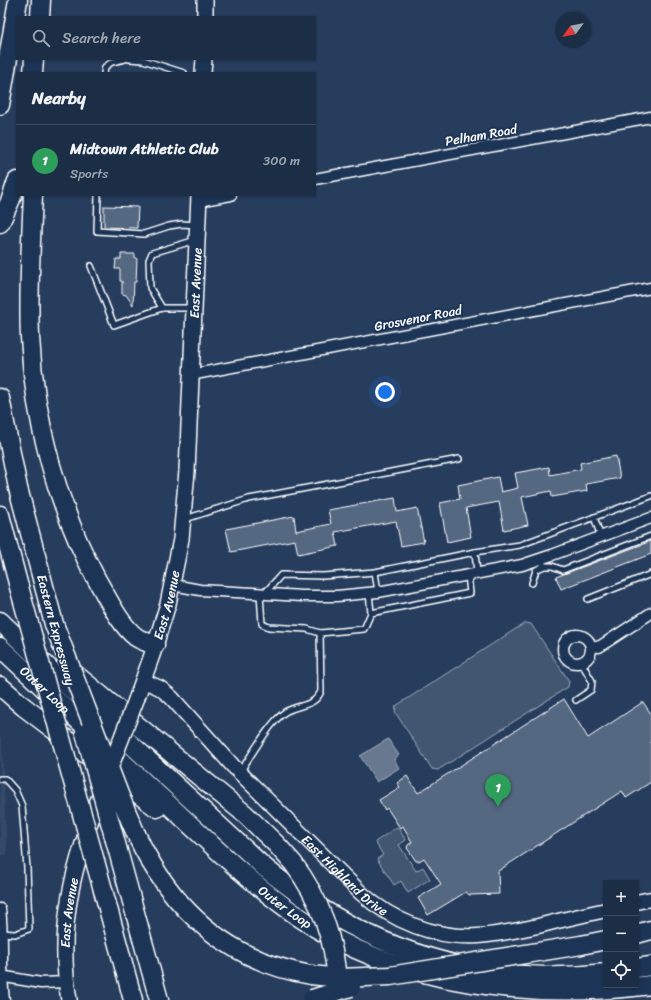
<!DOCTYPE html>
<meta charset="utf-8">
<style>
:root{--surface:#1c2e46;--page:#25364d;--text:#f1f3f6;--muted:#a0a8b3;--line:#3a4a5f;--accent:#8bbbb9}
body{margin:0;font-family:Sriracha,sans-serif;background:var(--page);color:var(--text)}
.controls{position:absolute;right:12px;bottom:12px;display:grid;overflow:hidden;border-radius:0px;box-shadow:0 1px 3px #0004}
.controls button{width:36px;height:36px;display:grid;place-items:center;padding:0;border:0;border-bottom:1px solid var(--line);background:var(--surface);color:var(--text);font:20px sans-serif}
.compass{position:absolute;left:555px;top:12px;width:36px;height:36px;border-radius:50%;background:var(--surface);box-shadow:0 1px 3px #0004;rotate:237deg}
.you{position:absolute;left:385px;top:392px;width:14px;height:14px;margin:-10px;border:3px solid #fff;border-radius:50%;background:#1a73e8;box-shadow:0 0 0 6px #1a73e833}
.badge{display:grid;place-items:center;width:26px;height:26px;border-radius:50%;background:var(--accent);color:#fff;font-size:13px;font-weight:700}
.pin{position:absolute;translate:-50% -33px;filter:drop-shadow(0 1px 2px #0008)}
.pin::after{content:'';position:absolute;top:21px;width:14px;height:12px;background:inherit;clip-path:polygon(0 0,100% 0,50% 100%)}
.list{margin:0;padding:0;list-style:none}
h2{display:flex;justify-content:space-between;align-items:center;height:52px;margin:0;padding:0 16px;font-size:17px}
h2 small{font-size:13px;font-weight:400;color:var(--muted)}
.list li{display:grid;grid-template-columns:26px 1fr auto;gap:12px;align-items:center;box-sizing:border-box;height:72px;padding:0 16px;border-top:1px solid var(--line)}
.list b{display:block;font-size:15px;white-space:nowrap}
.list p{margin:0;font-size:13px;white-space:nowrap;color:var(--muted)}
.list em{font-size:13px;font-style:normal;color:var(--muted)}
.icon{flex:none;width:22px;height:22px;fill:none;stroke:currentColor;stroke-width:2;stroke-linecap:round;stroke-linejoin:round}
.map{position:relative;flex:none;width:651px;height:1000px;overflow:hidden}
.search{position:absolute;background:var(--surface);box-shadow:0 1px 3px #0004;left:16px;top:16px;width:300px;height:44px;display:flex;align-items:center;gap:10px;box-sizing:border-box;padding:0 14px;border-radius:0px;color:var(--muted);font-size:15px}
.panel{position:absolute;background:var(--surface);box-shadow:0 1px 3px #0004;left:16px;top:72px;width:300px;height:124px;border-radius:0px}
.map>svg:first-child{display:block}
</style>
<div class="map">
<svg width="651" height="1000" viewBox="0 0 651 1000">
<rect width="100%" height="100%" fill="#263d5e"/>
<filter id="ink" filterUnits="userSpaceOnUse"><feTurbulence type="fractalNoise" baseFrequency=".025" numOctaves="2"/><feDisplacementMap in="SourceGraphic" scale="8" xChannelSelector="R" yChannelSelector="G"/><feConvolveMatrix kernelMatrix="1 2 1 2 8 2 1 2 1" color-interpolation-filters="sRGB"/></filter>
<g filter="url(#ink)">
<path fill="#344a68" d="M0,734L2,741L7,855H0Z"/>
<g fill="#425672" stroke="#a0aab8">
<path d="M525,623L531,624L569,681L568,687L438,770L432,769L395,712L396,706Z"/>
<path d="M397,827L406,840L399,845L416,871L423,867L430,879L408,893L401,881L394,885L377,859L383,855L375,842Z"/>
</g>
<path fill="#67788e" stroke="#a4aebb" d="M388,739L399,755L394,759L399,768L377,782L360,756Z"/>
<g fill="#556781" stroke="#fff">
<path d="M104,206L138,207L137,228L104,227Z"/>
<path d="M121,254H135V258H137L136,282H134L133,305L126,295L122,294V281H120V269H115L116,259H121Z"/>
<path d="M616,456L620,478L586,484L587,491L552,497L551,491L522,497L528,525L504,530L499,502L466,508L471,537L447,542L440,503L460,499L458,485L498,477L501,492L518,488L515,473L549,467L550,475L581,469L580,463Z"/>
<path d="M395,498L397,512L417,508L424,542L401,546L396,521L335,532L338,546L298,554L295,540L231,552L226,529L294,516L296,531L331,524L328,510Z"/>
<path d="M651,541V554L561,589L556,577Z"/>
<path d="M564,699L588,738L643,702L651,714V782L626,798L622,791L498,871L499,894L469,895L466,892L428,915L418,898L441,884L424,858L419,861H416L407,848L408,845L412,842L403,826L400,828L387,808L385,810L379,800L400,787L397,783L407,776L418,793Z"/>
</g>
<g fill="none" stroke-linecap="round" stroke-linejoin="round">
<g stroke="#fff" stroke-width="8">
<g id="lane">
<path d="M129,59L143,60L184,73"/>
<path d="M104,73L105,67L112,62L125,59"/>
<path d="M98,195L97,231L144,234L169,226L182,224L197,225"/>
<path d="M91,266L114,325L162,308H192"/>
<path d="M162,308L150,288L149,260L152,253L196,240"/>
<path d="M594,517L601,537"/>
<path d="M185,519L249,499L459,459"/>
<path d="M475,552L520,545L651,496"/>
<path d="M541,559L544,566H552L563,570L651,536"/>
<path d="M375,572L378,592"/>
<path d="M532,583L536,570L544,566"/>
<path d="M369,593L371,613"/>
<path d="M260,594L262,624L269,627L307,629L320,633"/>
<path d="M264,594L281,575L323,576L375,572L475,552L477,573"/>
<path d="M588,599L651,574"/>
<path d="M576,700L591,690L592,681L581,662"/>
<path d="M240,772C251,756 270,722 285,712C298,704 315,707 321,691L320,633L364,629L371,613L470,593L468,575"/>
<path d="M0,779H5L15,790L22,806L27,868L29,929L15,934L1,933"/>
</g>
</g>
<g stroke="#fff" stroke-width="13">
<g id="street">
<path d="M315,179L651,117"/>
<path d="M198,201L231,195"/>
<path d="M190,375L651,288"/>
<path d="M173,585L200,590L302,596H337L378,592L522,565L552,555L651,518"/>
<circle cx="577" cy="649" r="14"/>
<path d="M591,646L599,647L651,613"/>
<path d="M0,909C4,939 0,970 4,1000"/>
<path d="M0,976L41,983L66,982"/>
</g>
</g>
<g stroke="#fff" stroke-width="17">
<g id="secondary">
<path id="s1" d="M144,681L160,688L171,697L233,766L361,893C392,921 436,939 478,936C498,935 518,930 538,926C561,920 583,915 606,910"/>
<path d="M636,902L651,899"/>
</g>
</g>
<g stroke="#fff" stroke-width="18">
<g id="primary">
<path d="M205,17V0"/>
<path d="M203,73L204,59"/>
<path id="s2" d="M136,700L152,655L168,604L181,539L187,471L199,195"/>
<path id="s3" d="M69,1000C56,924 75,858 103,788"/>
</g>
</g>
<g stroke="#fff" stroke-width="21">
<g id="highway">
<path d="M40,17L41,0"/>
<path d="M33,73L34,59"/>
<path d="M0,105L18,0"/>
<path d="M33,195C31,242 28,290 30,337C34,421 57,506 97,580C107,597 120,625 136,637C142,641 149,643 155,645"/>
<path d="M0,223L11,199L17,181"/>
<path d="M0,398L18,488L54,624"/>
<path d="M0,515L19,587"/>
<path d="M0,621L56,675L264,867C286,885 309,902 334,916C414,963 513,985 606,973"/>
<path id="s4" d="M0,647C56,699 111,752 167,803C210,843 251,884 299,917C399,986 532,1000 651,985"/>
<path d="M69,669L245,814L276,844L293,863"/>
<path d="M0,686L24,707L157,808"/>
<path d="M136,834C171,909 228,961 311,975"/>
<path d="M115,840L159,1000"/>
<path d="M103,890L133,1000"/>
<path d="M636,934L651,930"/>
<path d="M581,945L606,940"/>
<path d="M636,968L651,966"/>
</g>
</g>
<use href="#lane" stroke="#1d3557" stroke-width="5"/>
<use href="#street" stroke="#1d3557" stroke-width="10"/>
<use href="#secondary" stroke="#1d3557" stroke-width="14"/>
<use href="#primary" stroke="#1d3557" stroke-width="15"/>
<use href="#highway" stroke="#1d3557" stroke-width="18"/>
<g stroke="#fff" stroke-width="18" stroke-linecap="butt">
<path id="primary-bridge" d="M107,776L136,700"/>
</g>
<g stroke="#fff" stroke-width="21" stroke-linecap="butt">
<g id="highway-bridge">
<path d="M19,587L103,890"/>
<path d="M54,624L119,794L136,834"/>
<path d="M85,733L115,840"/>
<path d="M293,863C320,899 335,939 337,984"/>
<path d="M311,975L340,978L390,976L581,945"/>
<path d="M312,999L351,987"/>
</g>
</g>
<use href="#primary-bridge" stroke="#1d3557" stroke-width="15"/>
<use href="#highway-bridge" stroke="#1d3557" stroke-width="18"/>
</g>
</g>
<g text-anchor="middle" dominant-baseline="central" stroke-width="4" stroke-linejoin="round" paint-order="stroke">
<g font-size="13" fill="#fff" stroke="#1d3557">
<text transform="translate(481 135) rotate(-10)">Pelham Road</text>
<text stroke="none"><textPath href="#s2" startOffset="424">East Avenue</textPath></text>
<text transform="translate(418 318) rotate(-11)">Grosvenor Road</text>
<text stroke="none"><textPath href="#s2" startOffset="100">East Avenue</textPath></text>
<text transform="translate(56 630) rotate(75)">Eastern Expressway</text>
<text stroke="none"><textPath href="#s4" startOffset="62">Outer Loop</textPath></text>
<text stroke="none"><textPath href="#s1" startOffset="281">East Highland Drive</textPath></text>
<text stroke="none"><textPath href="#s4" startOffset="386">Outer Loop</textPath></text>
<text stroke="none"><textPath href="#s3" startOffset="88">East Avenue</textPath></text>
</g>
</g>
</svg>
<div class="controls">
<button>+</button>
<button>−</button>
<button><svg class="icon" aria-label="locate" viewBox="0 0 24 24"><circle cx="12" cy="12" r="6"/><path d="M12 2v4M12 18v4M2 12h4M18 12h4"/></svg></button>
</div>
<svg class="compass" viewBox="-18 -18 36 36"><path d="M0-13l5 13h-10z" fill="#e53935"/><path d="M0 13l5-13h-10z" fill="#a0a8b3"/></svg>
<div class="you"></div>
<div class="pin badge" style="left:498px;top:807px;background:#2e9e5b">1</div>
<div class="search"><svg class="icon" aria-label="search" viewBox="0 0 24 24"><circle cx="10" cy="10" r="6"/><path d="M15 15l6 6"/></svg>Search here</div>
<section class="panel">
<h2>Nearby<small></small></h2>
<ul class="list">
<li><span class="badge" style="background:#2e9e5b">1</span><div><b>Midtown Athletic Club</b><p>Sports</p></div><em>300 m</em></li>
</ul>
</section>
</div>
